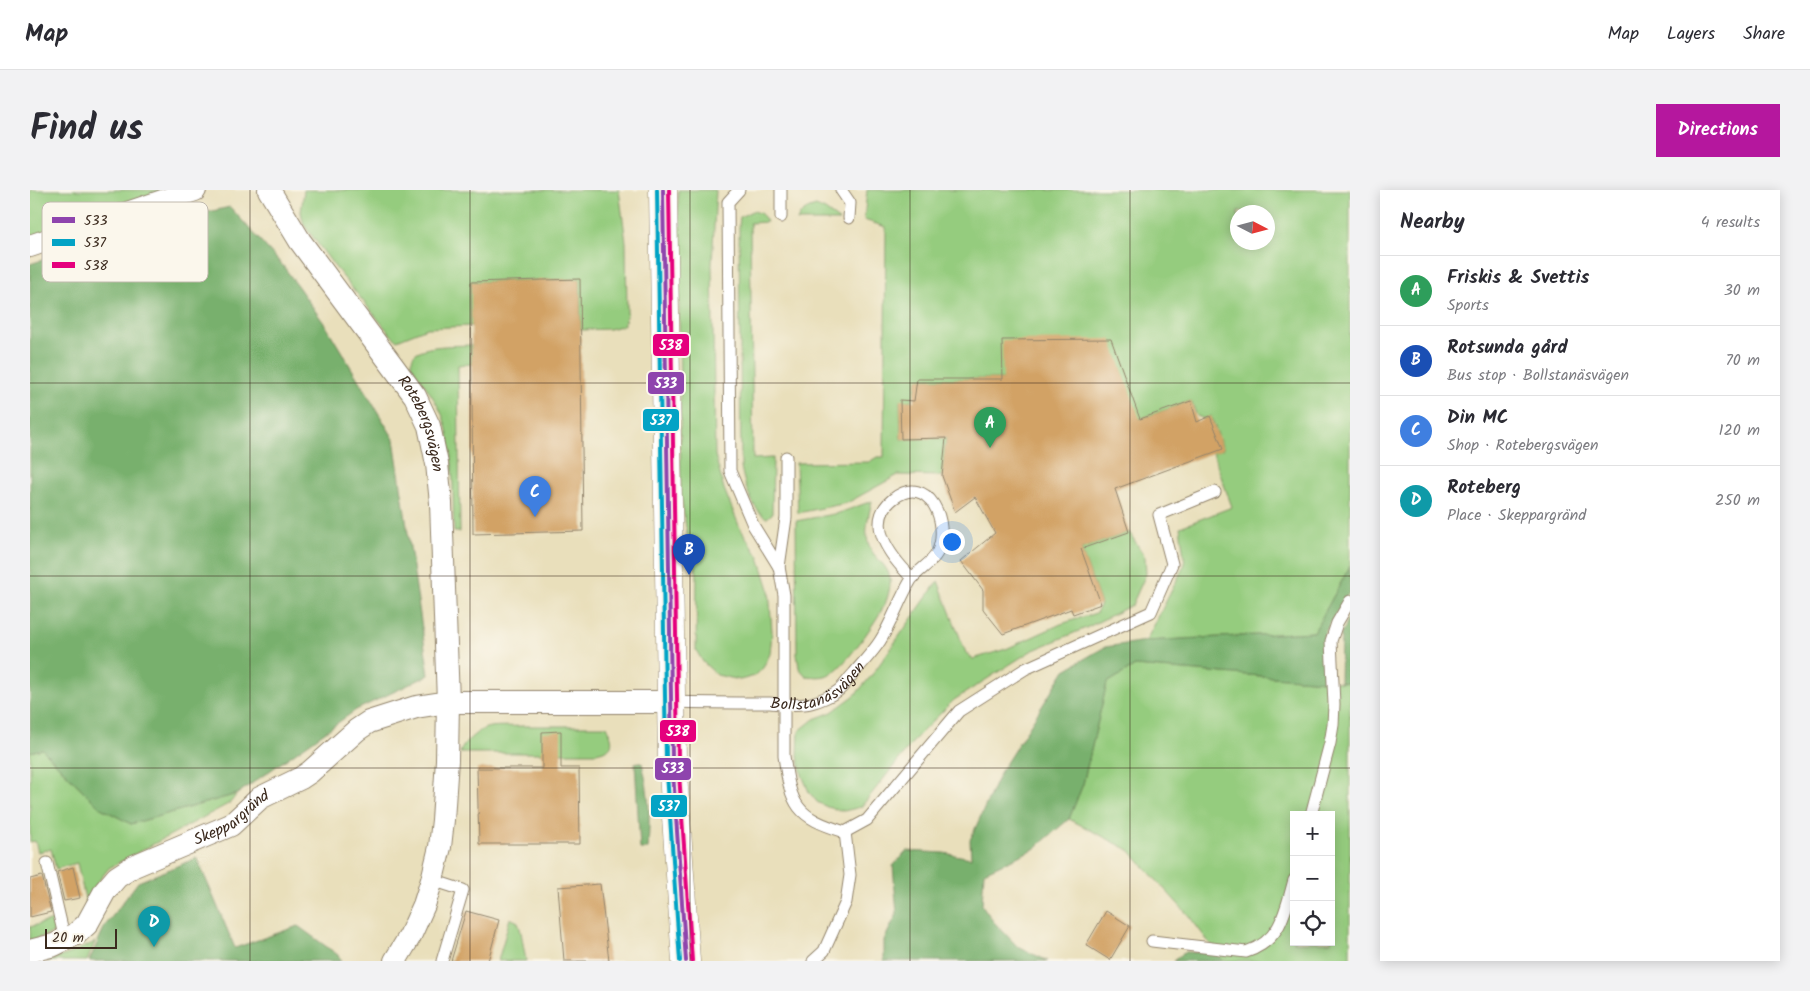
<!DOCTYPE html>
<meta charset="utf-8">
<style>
:root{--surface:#fff;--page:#f2f2f3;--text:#2b2b33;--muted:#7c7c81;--line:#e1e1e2;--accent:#b5179e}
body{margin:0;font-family:Kalam,sans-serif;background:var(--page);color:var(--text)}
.controls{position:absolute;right:15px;bottom:15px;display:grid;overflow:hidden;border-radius:0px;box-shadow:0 2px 12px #0003}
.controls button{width:45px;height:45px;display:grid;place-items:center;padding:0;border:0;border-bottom:1px solid var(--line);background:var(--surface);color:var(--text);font:25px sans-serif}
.compass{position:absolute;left:1200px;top:15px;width:45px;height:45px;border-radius:50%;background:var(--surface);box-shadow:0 2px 12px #0003;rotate:96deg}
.scale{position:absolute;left:15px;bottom:12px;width:72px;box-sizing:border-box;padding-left:5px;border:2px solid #3b2a1e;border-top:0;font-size:14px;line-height:18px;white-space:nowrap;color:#3b2a1e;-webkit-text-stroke:4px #fbf7ec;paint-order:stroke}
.you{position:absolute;left:921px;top:351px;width:18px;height:18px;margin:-12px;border:4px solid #fff;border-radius:50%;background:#1a73e8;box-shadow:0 0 0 8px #1a73e833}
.badge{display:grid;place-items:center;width:32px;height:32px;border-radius:50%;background:var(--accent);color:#fff;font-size:16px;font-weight:700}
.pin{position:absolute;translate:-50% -41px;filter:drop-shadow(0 1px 2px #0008)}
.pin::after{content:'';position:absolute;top:26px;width:18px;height:15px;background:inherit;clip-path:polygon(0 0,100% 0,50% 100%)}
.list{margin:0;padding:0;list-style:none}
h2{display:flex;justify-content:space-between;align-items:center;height:65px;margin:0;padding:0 20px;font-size:21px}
h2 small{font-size:16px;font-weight:400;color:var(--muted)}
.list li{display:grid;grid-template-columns:32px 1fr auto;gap:15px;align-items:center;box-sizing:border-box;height:70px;padding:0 20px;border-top:1px solid var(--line)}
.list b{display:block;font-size:19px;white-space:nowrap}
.list p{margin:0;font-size:16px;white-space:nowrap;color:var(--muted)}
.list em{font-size:16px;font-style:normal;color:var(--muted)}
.icon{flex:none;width:28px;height:28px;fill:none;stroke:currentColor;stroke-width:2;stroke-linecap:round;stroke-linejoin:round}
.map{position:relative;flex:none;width:1320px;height:771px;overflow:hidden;border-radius:0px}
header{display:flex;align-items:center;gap:30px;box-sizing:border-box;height:70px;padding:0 25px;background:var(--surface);border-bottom:1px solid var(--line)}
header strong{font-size:24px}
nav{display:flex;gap:28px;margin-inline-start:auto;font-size:18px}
.intro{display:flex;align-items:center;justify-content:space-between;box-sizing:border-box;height:120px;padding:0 30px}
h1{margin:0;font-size:35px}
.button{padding:12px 22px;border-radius:0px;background:var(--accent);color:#fff;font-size:18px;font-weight:700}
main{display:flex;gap:30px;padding:0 30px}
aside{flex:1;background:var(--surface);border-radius:0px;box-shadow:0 2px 12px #0003}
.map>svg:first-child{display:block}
</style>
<header>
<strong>Map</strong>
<nav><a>Map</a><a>Layers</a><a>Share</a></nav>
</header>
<div class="intro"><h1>Find us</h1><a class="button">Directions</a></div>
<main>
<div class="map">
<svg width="1320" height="771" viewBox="0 0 1320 771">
<rect width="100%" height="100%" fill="#fbf7ec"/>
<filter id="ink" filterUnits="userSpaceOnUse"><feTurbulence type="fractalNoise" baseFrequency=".02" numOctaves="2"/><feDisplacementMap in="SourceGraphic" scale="10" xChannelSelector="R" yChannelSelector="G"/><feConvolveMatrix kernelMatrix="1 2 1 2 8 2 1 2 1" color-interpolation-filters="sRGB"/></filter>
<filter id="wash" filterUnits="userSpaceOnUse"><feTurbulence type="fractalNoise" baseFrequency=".0096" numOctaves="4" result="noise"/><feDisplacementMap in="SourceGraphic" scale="20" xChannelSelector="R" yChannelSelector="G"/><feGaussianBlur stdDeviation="1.12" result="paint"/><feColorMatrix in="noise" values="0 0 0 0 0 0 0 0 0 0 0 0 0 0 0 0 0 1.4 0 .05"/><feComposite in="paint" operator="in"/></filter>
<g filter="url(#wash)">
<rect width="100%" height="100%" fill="#e9dfbb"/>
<g fill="#95cc7e" stroke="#687b4e" fill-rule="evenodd">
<path d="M0,0H153L0,49Z"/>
<path d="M274,0H589L596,52L597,124L594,135L580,139L551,140L550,89L442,92V136L397,138L367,150L361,145L305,77L274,35L271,22Z"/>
<path d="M648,0H686L682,74L685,265L694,299L710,338L729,367L739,399L742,442L740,464L733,478L725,486L710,490L687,485L673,472L666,460L667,384L657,343L651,306Z"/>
<path d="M837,0H1320V376L1284,442L1116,451L1155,374L1150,337L1202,317L1185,269L1183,262L1193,259L1181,226L1174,229L1167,226L1161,211L1110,229L973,189H887L885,201L881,211H870L871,249L916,248L912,286L868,285L817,313L768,323L766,273L839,272L847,267H854L856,37L834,30ZM1208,22H1238V52H1208Z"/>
<path d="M786,16L795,20L810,31H767C771,21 776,19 786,16Z"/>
<path d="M722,21C730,22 733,24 737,32L720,33L723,269L743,268L742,324L737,328C723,322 713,291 711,276L709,36L710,27Z"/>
<path d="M442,155V174L428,175L430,342H424C422,306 426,252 410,220C402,204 390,189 381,174C381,173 383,167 383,166C392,154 428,156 442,155Z"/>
<path d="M842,311C838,329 832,346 843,363C849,371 858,377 860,388C861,395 858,407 855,414C847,430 817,474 802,483C794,488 786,487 776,486L769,478L767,464L766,331L809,323Z"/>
<path d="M1099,342L1115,367L1116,384L1102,415L1056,438L1001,461L924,510L887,547L831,617L814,621L797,617L787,612L779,602L772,585L768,566L769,541L784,529L802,522L825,505L842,485L908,391L936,463L943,469L976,459L1031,434L1066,423L1071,414L1051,359Z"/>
<path d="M1105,476L1320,493V771H1193L1159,726L1099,660L1039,629L1053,594L1077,493ZM1264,625H1301V752H1264Z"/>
<path d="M492,536H577C584,553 585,559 566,563H430C432,554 447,541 456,538C465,535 482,537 492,536Z"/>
<path d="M12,559L69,617L101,634L207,604L200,613L79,678L64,697L56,713L47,673L26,679L21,659L8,662L5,651L0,652V562Z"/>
<path d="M480,728L488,732L491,742L496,771H468Z"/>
<path d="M23,730L26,742L0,751V737Z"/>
<path d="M65,752L57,771H17L39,764Z"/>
</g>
<g fill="#78b06d" stroke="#5a6d46">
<path d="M200,17L254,77L296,136L364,249L399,485L326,520L207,604L101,634L69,617L12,559L0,562V74L121,35Z"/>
<path d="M1320,376V401L1294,444V491L1105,476L1077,493L1053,594L1039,629L1004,659L954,682L952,715L963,731L988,757L1018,771H854V750L867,724L863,676L877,661L914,663L941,668L940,650L971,581L1035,480L1075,457L1116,451L1284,442Z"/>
<path d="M1320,424V493L1310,492L1311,444Z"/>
<path d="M605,573H612C620,606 620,626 618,659H610Z"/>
<path d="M167,668L205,758L268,736L308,765L312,771H59L75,736L108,692Z"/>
<path d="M1155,762L1187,763L1193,771H1143Z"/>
</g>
<g id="blocks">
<g fill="#d2a265">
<path d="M550,89L553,341L443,344L441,92Z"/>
<path d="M1081,149L1110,229L1161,211L1167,232L1180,226L1193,259L1085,299L1099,342L1051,359L1071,414L1043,424L1041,419L973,444L953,419V400L931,371L965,343L945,307L925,322L912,286L916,248L871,249L870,210L884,211L887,189H973L972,150Z"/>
<path d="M531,541V578H549L550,654H449L447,578H512V542Z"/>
<path d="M43,677L50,708L34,711L27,682Z"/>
<path d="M12,686L21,722L0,727V689Z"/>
<path d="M570,694L579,771H534L528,697Z"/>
<path d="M436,721L469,730L458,771H421Z"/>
<path d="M1076,721L1100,736L1080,770L1056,755Z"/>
</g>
</g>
</g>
<g filter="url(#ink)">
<use href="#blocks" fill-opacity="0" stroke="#92846c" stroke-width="1"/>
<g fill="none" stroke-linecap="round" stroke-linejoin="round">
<g stroke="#92846c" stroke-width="13">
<g id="service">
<path d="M709,0L698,12L700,281L723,335L749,377"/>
<path d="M751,0V27"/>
<path d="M811,0L820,13L819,28"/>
<path d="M756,267V328L749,377L754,405V566C761,616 766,627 815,642L837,630L929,521L995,479L1121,422L1142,374L1129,325L1185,302"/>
<path id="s1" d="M642,512C674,513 707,513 740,513C753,514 769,516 781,513C789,511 803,505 809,500C814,496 819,488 824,483C832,473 843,462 850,451C862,432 869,410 881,390C888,380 901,374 907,363C921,334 899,281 863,309C833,333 862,368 882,388"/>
<path d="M1281,625L1300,553L1303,535L1304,514L1301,451L1307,433L1320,411"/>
<path d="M17,673L35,750"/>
<path d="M402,690L433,700L412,771"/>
<path d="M1122,751L1216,762C1251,751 1255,722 1264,690"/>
<path d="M783,771L794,761L816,712L820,685L815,642"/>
</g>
</g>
<g stroke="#92846c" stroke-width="24">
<g id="minor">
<path id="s2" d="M239,0L270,51L385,206L399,236L407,274L411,313L418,512L417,570L413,630L410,657L402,690L394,715L380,746L365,771"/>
<path d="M0,56L165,0"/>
<path id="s3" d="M0,761L24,755L46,744L57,734L75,701L87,687L104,676L201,635L230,608L271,588L280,582L327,540L339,532L386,517L418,512H642"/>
</g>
</g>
<g stroke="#92846c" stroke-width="29">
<path id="tertiary" d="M633,0L642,569L656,771"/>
</g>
<use href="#service" stroke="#fff" stroke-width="11"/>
<use href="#minor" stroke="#fff" stroke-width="22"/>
<use href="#tertiary" stroke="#fff" stroke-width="28"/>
<g stroke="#fbf7ec" stroke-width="8">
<path id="bus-1" d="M633,0L642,569L656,771"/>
</g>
<g stroke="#fbf7ec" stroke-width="8">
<path id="bus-2" d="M627,0L636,569L650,771"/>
</g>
<g stroke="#fbf7ec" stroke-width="8">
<path id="bus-3" d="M639,0L648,569L662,771"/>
</g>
<use href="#bus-1" stroke="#8e44ad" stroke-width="4"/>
<use href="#bus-2" stroke="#03a3c5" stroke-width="4"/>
<use href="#bus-3" stroke="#e5007d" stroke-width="4"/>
</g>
</g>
<path fill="none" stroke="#3b2a1e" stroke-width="1" stroke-opacity="0.55" d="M220,0V771M440,0V771M660,0V771M880,0V771M1100,0V771M0,193H1320M0,386H1320M0,578H1320"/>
<g text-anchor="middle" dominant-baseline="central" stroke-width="4.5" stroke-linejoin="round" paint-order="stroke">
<g font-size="16" fill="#3b2a1e" stroke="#fbf7ec">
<text stroke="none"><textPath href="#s2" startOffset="281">Rotebergsvägen</textPath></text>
<text stroke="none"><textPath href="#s1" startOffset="152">Bollstanäsvägen</textPath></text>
<text stroke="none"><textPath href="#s3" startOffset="250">Skeppargränd</textPath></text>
</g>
</g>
<rect x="12" y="12" width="166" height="80" rx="8" fill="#fbf7ec" stroke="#c1baae" stroke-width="1"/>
<rect x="22" y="27" width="23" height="6" fill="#8e44ad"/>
<rect x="22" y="49" width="23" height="7" fill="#03a3c5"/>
<rect x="22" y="72" width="23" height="6" fill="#e5007d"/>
<g font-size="14" fill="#3b2a1e">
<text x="54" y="35">533</text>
<text x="54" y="57">537</text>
<text x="54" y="80">538</text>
</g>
<g stroke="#fbf7ec" stroke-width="2">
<rect x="622" y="143" width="38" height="24" rx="5" fill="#e5007d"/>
<rect x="617" y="181" width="38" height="24" rx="5" fill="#8e44ad"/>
<rect x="612" y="218" width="38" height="24" rx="5" fill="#03a3c5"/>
<rect x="629" y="529" width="38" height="24" rx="5" fill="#e5007d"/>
<rect x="624" y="567" width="38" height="24" rx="5" fill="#8e44ad"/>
<rect x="620" y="604" width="38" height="24" rx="5" fill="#03a3c5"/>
</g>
<g font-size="14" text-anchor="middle" font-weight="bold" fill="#fff">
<text x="641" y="160">538</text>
<text x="636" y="198">533</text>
<text x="631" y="235">537</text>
<text x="648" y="546">538</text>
<text x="643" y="583">533</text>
<text x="639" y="621">537</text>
</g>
</svg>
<div class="controls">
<button>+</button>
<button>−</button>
<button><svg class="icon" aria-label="locate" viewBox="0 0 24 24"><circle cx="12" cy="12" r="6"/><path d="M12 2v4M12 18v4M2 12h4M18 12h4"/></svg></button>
</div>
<svg class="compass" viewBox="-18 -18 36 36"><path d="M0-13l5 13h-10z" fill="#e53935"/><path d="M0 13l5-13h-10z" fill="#7c7c81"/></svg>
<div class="scale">20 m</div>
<div class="you"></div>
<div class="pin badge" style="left:960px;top:258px;background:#2e9e5b">A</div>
<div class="pin badge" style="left:659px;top:385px;background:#1a4fb4">B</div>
<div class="pin badge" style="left:505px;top:327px;background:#3f7fe0">C</div>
<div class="pin badge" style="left:124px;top:757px;background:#0f9aa8">D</div>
</div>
<aside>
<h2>Nearby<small>4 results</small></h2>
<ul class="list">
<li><span class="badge" style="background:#2e9e5b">A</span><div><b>Friskis &amp; Svettis</b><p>Sports</p></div><em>30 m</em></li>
<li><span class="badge" style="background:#1a4fb4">B</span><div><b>Rotsunda gård</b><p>Bus stop · Bollstanäsvägen</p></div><em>70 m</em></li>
<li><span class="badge" style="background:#3f7fe0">C</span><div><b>Din MC</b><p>Shop · Rotebergsvägen</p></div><em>120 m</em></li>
<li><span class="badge" style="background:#0f9aa8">D</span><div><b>Roteberg</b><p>Place · Skeppargränd</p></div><em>250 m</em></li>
</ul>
</aside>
</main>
